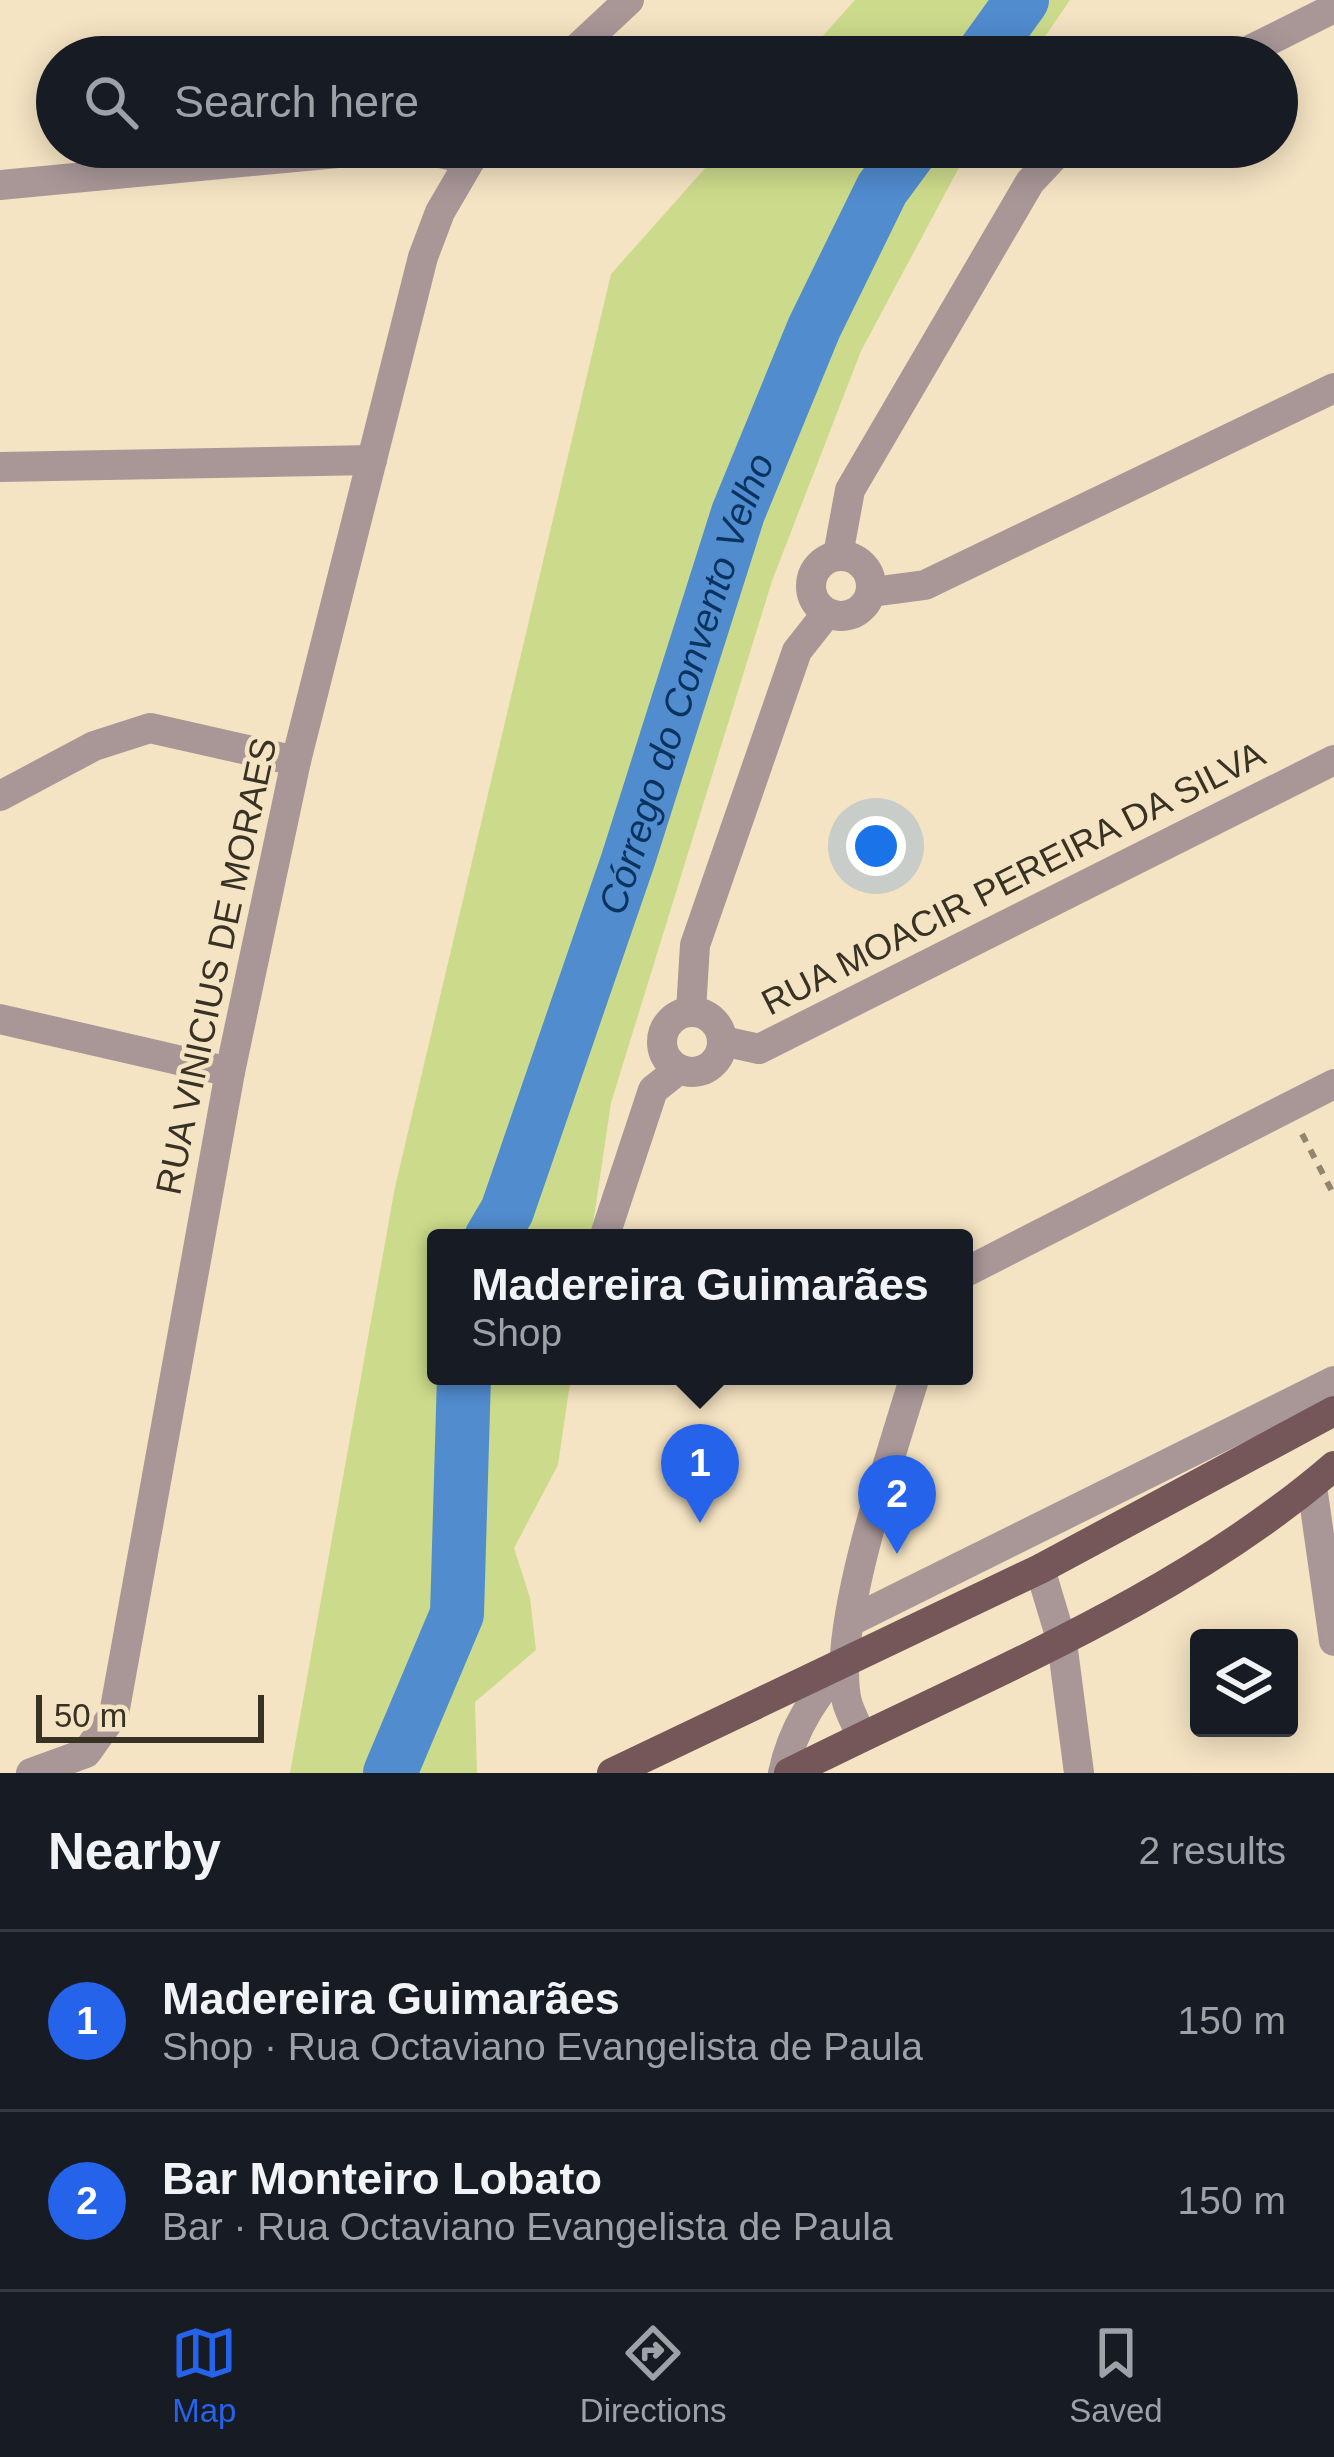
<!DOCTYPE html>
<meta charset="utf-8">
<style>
:root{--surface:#171b24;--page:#242831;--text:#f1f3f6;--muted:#9ea1a6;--line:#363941;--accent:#2563eb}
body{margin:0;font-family:Arial,sans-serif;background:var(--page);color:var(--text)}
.controls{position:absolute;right:36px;bottom:36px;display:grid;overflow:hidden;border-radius:12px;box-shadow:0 6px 30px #0003}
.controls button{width:108px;height:108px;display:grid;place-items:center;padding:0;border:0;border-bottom:3px solid var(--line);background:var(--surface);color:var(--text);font:60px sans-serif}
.scale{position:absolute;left:36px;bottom:30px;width:228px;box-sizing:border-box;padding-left:12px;border:6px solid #383225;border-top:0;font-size:33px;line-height:42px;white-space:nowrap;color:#383225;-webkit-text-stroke:9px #f5e4c3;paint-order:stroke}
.you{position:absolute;left:876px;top:846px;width:42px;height:42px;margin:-30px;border:9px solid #fff;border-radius:50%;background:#1a73e8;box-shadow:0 0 0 18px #1a73e833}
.badge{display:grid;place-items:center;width:78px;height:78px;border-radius:50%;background:var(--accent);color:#fff;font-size:39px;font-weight:700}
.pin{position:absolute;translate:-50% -99px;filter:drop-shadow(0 3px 6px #0008)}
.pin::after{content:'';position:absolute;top:63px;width:42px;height:36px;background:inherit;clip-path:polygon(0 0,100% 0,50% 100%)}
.popup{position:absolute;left:427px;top:1229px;width:546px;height:156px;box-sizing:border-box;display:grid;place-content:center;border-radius:12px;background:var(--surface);filter:drop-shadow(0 3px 9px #0005);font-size:39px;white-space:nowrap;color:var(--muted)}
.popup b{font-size:45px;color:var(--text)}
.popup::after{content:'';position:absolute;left:50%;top:100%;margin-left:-24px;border:24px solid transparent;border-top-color:var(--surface)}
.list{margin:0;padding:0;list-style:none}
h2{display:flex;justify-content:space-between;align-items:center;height:156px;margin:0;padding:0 48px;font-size:51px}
h2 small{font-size:39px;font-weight:400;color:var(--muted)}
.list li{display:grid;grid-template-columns:78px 1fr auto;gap:36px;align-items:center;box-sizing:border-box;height:180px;padding:0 48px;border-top:3px solid var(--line)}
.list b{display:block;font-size:45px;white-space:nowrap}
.list p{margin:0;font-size:39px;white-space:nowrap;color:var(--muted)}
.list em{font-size:39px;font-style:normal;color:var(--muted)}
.icon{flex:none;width:66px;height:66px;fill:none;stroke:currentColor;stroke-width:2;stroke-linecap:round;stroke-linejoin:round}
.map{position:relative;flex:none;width:1334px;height:1773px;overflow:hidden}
.search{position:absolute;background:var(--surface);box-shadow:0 6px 30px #0003;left:36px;right:36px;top:36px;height:132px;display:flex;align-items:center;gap:30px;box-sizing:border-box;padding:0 42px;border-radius:66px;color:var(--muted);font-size:45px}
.sheet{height:516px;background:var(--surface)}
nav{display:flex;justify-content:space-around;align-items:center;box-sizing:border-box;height:168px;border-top:3px solid var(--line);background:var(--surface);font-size:33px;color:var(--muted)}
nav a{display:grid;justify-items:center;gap:6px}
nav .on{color:var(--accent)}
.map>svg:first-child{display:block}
</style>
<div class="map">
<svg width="1334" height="1773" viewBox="0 0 1334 1773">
<rect width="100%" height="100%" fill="#f5e4c3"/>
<g fill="#ccdb8b">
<path d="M855,0H1070L1031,57H804Z"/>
<path d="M724,147H970L861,351L772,581L611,1103L591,1238H436V1376H571L558,1465L514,1548L530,1598L536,1650L475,1702L477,1773H290L395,1187L611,274Z"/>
</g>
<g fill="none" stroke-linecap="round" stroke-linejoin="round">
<g stroke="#518ccf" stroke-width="54">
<path d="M981,57L1022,0"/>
<path id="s1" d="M491,1238L507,1211L628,860L738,513L814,328L882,189L913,147"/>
<path d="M390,1773L457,1614L464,1376"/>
</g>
<path stroke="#90856f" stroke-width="6" stroke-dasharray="9 9" stroke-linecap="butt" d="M1302,1134L1334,1195"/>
<g stroke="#a99798" stroke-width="30">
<path d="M568,57L629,0"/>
<path d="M1236,57L1334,8"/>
<path d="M412,147L468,159"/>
<path d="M0,185L402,147"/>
<path d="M0,467L372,460"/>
<path d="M838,555L850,490L1030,182L1063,147"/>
<circle cx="841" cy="586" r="30"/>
<path d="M872,592L925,585L1334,388"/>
<path d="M0,796L94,746L150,728L296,761"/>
<path d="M691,1011L695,945L797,651L827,613"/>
<circle cx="692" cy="1042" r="30"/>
<path d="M0,1019L230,1072"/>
<path d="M723,1041L759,1049L1334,760"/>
<path d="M604,1238L653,1090L678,1070"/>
<path d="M964,1273L1334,1084"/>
<path d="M1312,1486L1334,1641"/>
<path d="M1040,1569L1062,1642L1079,1773"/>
<path d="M851,1621L1334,1381"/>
<path d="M861,1736C857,1725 850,1713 847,1702C830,1631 893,1450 915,1376"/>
<path d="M31,1773L86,1753L114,1714L230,1072L296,761L423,257L440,212L478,147"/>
<path d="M783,1773C793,1726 815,1697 845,1660"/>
</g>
<g stroke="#755759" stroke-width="30">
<path d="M612,1773L1040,1569L1334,1411"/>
<path d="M789,1773C975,1679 1175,1603 1334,1466"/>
</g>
</g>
<g text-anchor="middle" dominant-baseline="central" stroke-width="9" stroke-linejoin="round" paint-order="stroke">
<g font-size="36" fill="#383225" stroke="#f5e4c3">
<text transform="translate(1013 878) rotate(-27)">RUA MOACIR PEREIRA DA SILVA</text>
<text transform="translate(216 966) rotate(-78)">RUA VINICIUS DE MORAES</text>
</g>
<g font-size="39" font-style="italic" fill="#07335e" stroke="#f5e4c3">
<text stroke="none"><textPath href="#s1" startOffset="588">Córrego do Convento Velho</textPath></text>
</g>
</g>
</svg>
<div class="controls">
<button><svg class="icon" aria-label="layers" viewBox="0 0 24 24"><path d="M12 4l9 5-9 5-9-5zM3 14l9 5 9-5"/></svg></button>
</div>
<div class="scale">50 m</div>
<div class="you"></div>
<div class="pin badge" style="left:700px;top:1523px">1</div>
<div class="popup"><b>Madereira Guimarães</b>Shop</div>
<div class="pin badge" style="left:897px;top:1554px">2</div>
<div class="search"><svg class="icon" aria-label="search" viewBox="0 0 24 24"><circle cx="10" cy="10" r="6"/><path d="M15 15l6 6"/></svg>Search here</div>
</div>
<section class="sheet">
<h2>Nearby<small>2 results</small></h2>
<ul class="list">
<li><span class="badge">1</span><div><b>Madereira Guimarães</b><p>Shop · Rua Octaviano Evangelista de Paula</p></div><em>150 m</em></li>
<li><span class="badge">2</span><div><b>Bar Monteiro Lobato</b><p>Bar · Rua Octaviano Evangelista de Paula</p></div><em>150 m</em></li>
</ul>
</section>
<nav>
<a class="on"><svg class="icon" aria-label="map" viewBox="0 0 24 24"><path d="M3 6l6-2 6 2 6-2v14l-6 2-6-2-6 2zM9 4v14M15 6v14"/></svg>Map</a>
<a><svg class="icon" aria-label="directions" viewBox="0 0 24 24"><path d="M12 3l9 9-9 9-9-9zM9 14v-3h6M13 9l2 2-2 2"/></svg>Directions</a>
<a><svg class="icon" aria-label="saved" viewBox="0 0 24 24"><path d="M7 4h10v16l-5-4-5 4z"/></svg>Saved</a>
</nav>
